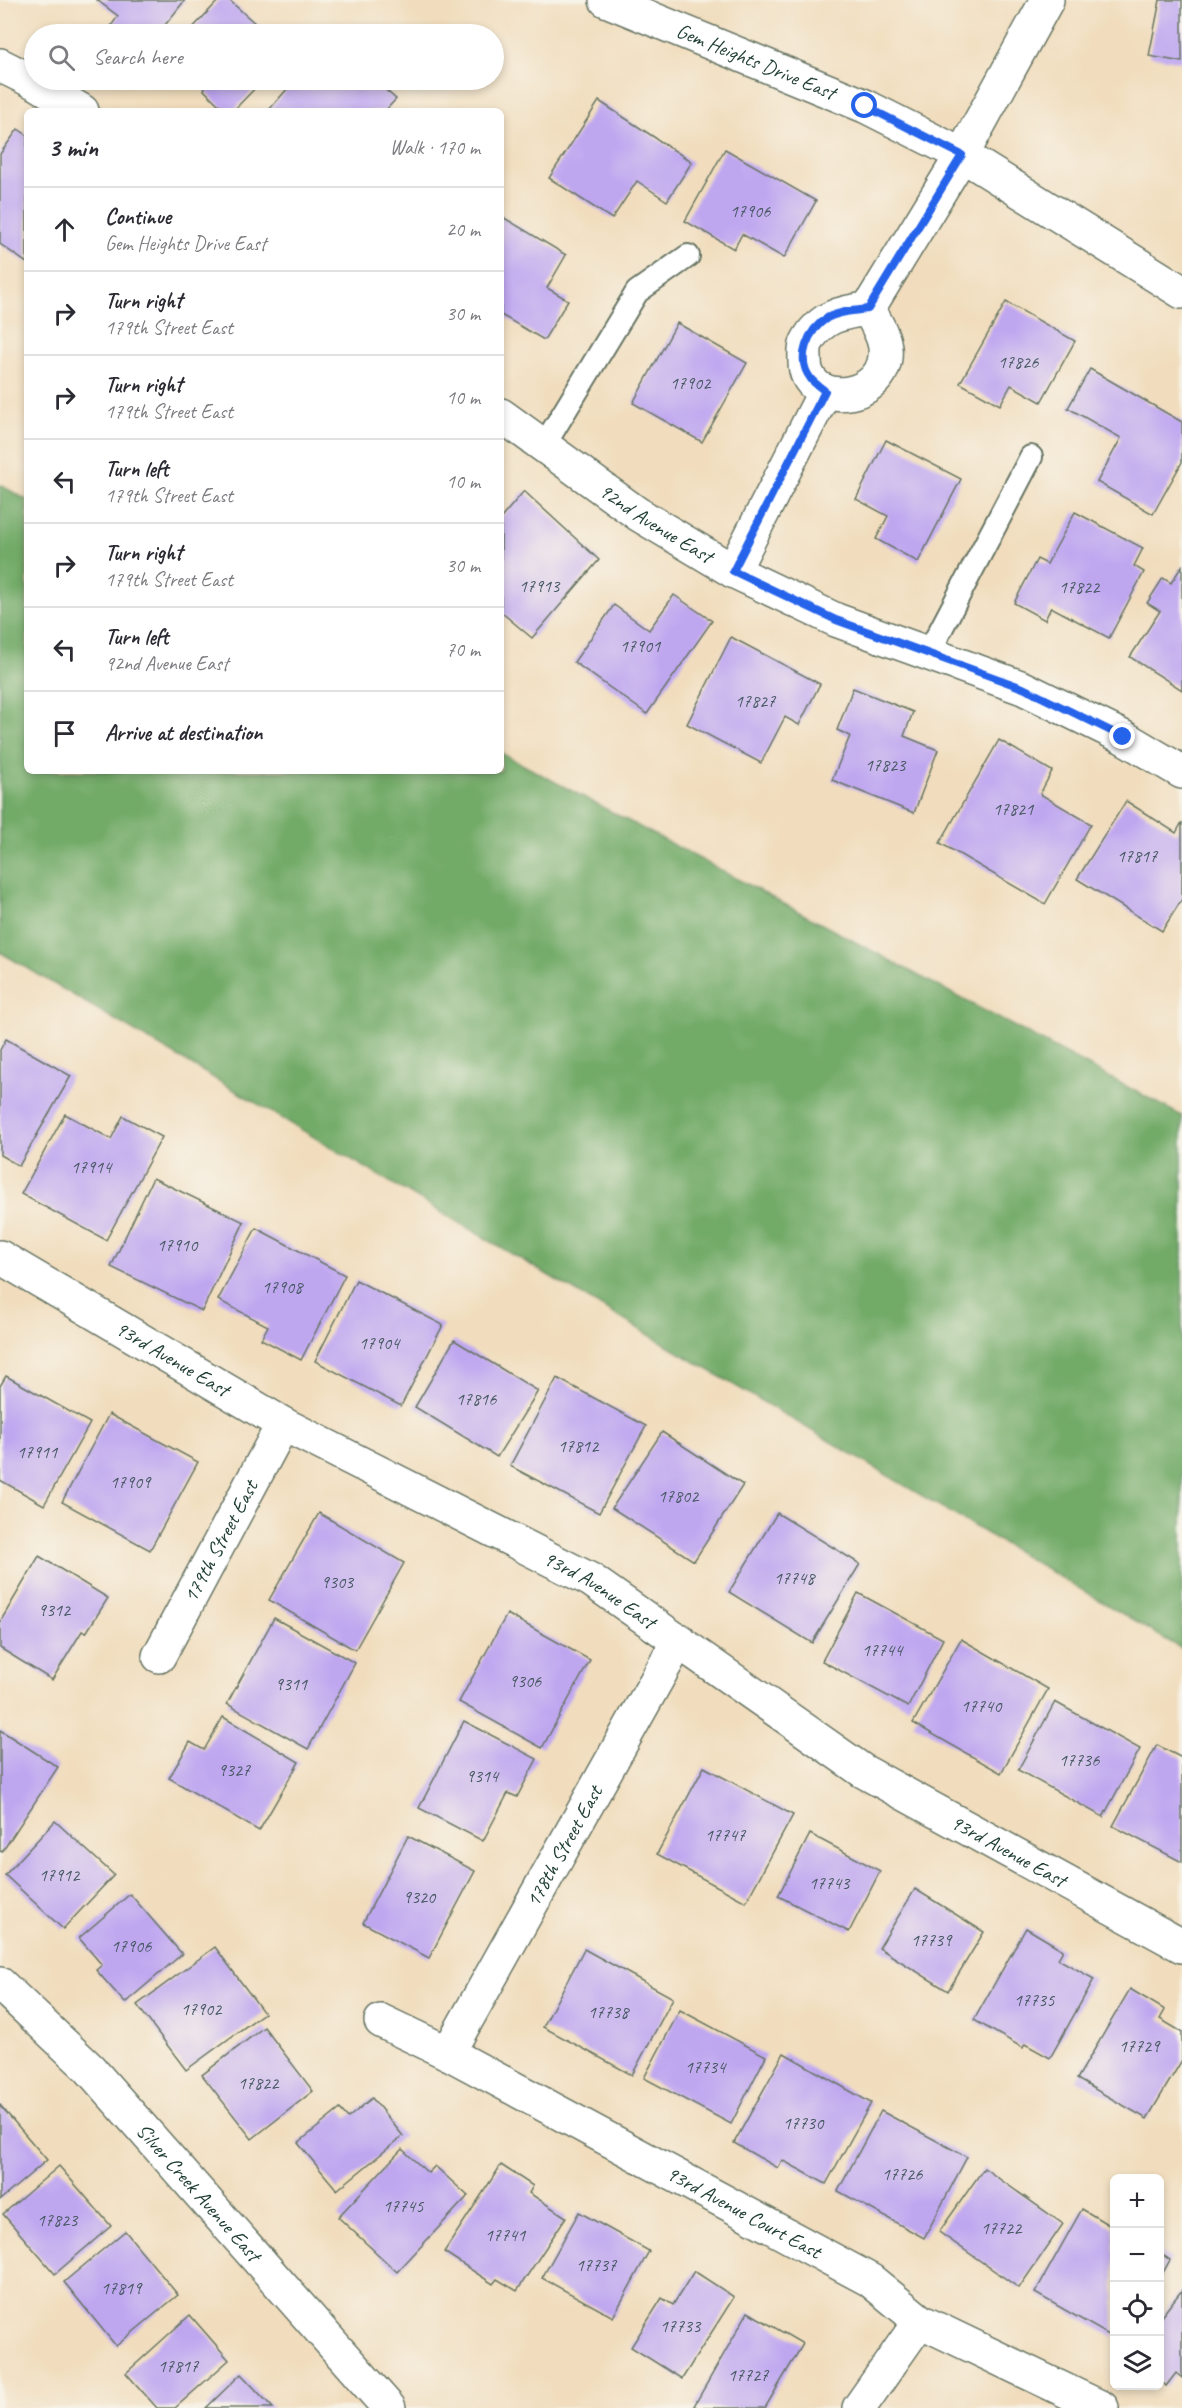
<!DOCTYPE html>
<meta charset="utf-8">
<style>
:root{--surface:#fff;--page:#f2f2f3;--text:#2b2b33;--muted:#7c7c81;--line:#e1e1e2}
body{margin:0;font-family:Caveat,sans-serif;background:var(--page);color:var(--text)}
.controls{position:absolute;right:18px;bottom:18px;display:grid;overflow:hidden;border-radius:9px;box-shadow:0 3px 9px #0003}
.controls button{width:54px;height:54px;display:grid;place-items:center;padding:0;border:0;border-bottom:2px solid var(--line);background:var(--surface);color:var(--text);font:30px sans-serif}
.stop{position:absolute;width:18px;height:18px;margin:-14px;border:4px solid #2563eb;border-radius:50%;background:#fff}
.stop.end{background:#2563eb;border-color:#fff;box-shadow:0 2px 6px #0008}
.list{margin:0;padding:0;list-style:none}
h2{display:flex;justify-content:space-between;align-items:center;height:78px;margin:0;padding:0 24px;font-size:26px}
h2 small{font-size:20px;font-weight:400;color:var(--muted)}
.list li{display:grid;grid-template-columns:39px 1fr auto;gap:18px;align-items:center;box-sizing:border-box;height:84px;padding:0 24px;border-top:2px solid var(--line)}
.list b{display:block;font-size:22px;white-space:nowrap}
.list p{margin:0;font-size:20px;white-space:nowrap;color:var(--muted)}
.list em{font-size:20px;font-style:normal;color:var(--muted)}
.icon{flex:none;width:33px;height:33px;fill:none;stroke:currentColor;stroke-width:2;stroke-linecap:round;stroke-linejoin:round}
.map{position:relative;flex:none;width:1182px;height:2408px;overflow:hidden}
.search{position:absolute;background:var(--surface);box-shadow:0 3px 9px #0003;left:24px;top:24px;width:480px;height:66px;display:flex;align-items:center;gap:15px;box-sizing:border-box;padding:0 21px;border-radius:33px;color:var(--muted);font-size:22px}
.panel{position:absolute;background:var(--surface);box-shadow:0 3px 9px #0003;left:24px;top:108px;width:480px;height:666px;border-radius:9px}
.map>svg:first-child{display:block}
</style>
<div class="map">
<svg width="1182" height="2408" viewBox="0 0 1182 2408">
<rect width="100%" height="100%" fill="#f7f3e8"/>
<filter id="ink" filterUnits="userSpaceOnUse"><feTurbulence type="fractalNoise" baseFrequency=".0167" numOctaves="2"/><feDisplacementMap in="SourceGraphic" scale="12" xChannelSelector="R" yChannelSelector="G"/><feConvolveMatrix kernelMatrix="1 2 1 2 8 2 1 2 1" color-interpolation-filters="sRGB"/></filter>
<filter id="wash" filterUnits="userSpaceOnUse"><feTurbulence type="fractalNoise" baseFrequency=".008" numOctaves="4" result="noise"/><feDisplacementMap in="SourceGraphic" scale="24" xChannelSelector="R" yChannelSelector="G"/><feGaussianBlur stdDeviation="1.35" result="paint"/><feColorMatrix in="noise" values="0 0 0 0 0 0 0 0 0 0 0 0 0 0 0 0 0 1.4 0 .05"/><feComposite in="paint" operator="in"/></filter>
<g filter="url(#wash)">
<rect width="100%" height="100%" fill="#f1ddbd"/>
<path fill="#72aa68" stroke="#48744e" stroke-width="1.5" d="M0,485L27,500V771H501V753L1182,1116V1649L0,952Z"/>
<g id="blocks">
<g fill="#bfa7f0">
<path d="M97,0H185L158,34H121L111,26L118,16Z"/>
<path d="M219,0H229L267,34H187Z"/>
<path d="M1160,0H1182V62L1149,56Z"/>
<path d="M197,80H263L233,111H225L204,90L205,88Z"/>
<path d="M295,80H374L396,99L385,111H268Z"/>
<path d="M599,101L692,162L667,201L637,181L612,219L549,178Z"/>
<path d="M18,129L27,135V263L0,244V154Z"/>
<path d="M725,149L816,201L784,258L742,234L734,249L685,221Z"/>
<path d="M501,216L566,255L547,288L568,300L544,340L501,315Z"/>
<path d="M1006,302L1075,341L1041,402L1011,385L1000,405L960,383Z"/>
<path d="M677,323L747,363L702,442L633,403Z"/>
<path d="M1090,369L1182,422V462L1153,514L1097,482L1121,438L1068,408Z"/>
<path d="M886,440L961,479L918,562L876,539L888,516L856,499Z"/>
<path d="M524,491L599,560L532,638L501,612V518Z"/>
<path d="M1075,512L1143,548L1134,566L1144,572L1109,638L1051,607L1045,620L1014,603L1037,559L1047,564Z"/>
<path d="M1182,566V690L1130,657L1160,611L1147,603L1163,578L1171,583Z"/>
<path d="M674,595L712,621L647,714L574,662L614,605L649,630Z"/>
<path d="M731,637L820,684L799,725L785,717L761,763L687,724Z"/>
<path d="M853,688L913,712L904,736L938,750L914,813L832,780L850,736L837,730Z"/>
<path d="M999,740L1052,771L1040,794L1091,824L1045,904L940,843Z"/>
<path d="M1126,801L1176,833L1182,822V899L1162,931L1077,879Z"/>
<path d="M6,1039L71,1076L19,1166L0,1155V1050Z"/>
<path d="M65,1114L111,1139L123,1116L162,1137L106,1240L21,1194Z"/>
<path d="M153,1178L244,1222L202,1311L111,1267Z"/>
<path d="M256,1228L345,1275L301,1360L261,1339L268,1326L218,1300Z"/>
<path d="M356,1280L443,1325L401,1406L315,1361Z"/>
<path d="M454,1340L538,1391L497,1457L415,1407Z"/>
<path d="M6,1376L90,1423L44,1505L0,1480V1386Z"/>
<path d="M557,1378L646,1426L599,1513L510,1466Z"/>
<path d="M109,1414L198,1462L150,1550L62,1502Z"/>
<path d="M662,1432L743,1485L694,1561L612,1508Z"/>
<path d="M319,1513L404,1563L355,1650L269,1600Z"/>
<path d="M777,1513L860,1564L812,1643L729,1592Z"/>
<path d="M39,1556L108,1598L86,1633L82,1631L52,1680L0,1648V1622Z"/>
<path d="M858,1593L943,1639L908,1707L822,1661Z"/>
<path d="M507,1614L590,1660L542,1748L459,1702Z"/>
<path d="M274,1618L355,1663L308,1749L227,1704Z"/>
<path d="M961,1639L1048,1689L1001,1773L913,1723Z"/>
<path d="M1055,1702L1140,1749L1103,1817L1018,1770Z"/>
<path d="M223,1717L299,1762L259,1831L169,1778L190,1742L204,1750Z"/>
<path d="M464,1721L537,1759L517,1797L508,1793L483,1841L419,1808Z"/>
<path d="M0,1730L58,1767L2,1852L0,1851Z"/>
<path d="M1157,1745L1182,1758V1862L1113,1826Z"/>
<path d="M704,1767L793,1815L746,1902L657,1854Z"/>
<path d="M55,1821L114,1875L63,1929L5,1875Z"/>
<path d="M810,1834L880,1871L849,1932L778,1896Z"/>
<path d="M408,1836L475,1871L429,1958L363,1923Z"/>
<path d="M915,1889L984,1932L948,1991L879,1948Z"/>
<path d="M130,1894L182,1954L125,2003L96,1970L102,1965L79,1938Z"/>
<path d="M1026,1928L1063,1950L1058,1959L1094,1979L1050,2058L1025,2044L1023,2048L974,2020Z"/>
<path d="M215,1947L264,2013L186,2070L137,2005Z"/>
<path d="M584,1949L673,1998L632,2075L543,2027Z"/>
<path d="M1130,1989L1165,2010L1160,2019L1182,2032V2060L1147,2119L1077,2079Z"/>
<path d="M680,2010L766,2056L731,2124L644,2078Z"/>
<path d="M264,2027L313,2091L252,2139L202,2075Z"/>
<path d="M784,2053L871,2103L826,2184L782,2160L778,2168L734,2143Z"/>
<path d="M372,2098L403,2136L337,2190L298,2143L340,2109L348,2118Z"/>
<path d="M0,2105L47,2160L0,2200Z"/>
<path d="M881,2111L967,2157L924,2238L838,2191Z"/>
<path d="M402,2149L428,2173L435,2166L468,2196L397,2272L338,2217Z"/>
<path d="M501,2165L533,2186L529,2193L566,2217L517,2291L497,2279L493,2284L444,2252Z"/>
<path d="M59,2166L111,2226L55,2274L3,2214Z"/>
<path d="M984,2168L1063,2224L1019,2288L939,2232Z"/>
<path d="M1082,2209L1114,2228V2338L1035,2293Z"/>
<path d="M579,2212L649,2251L613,2317L542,2278Z"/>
<path d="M125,2231L178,2295L116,2346L64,2282Z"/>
<path d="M1160,2253L1170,2260L1160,2278Z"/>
<path d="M694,2271L734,2297L682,2379L631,2347L662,2298L673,2305Z"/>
<path d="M1182,2290V2378L1176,2373L1166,2386L1160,2380V2318Z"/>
<path d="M748,2312L803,2344L765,2408H698L694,2406Z"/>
<path d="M190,2315L229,2360L175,2408H157L126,2373Z"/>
<path d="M241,2374L273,2408H206Z"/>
</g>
</g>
</g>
<g filter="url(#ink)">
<use href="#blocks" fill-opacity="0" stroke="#687564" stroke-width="1.5"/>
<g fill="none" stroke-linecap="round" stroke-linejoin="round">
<g stroke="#687564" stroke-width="26">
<g id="service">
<path d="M543,447L637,292L688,256"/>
<path d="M928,654L1031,457"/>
</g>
</g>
<g stroke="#687564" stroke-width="36">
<g id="minor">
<path d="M0,65L38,84L82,111"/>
<path d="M868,309L962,155L1047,0"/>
<path d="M868,309C875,321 883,333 885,347C891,402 804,411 805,360C805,354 804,347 807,342C820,317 842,312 868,309Z"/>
<path id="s1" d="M501,415L638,514L733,571L836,620L1023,688L1123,737L1182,772"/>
<path d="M733,571L825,391"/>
<path id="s2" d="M0,1257L283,1424L591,1580L863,1771L1182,1946"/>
<path id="s3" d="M159,1656L283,1424"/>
<path id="s4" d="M0,1984L89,2068L389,2408"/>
<path id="s5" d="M381,2021L448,2053L870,2280L920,2321L1102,2408"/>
<path id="s6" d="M448,2053L679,1640"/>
<path d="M859,2408L920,2321"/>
</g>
</g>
<g stroke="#687564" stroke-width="36">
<g id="tertiary">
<path id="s7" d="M606,0L865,106L962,155L1182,292"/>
</g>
</g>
<use href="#service" stroke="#fff" stroke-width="22"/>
<use href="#minor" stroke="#fff" stroke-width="33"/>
<use href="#tertiary" stroke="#fff" stroke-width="33"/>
</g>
</g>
<g fill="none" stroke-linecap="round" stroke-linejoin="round" filter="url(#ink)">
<path stroke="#2563eb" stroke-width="8" d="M865,106L962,155L868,309C855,311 839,311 827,318C808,330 795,359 811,379C814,383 820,387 825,391L733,571L836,620L1023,688L1123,737"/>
</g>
<g text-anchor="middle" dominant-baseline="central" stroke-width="6" stroke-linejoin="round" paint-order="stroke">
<g font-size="18" fill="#475863">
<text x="750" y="211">17906</text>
<text x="1018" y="362">17826</text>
<text x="690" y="383">17902</text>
<text x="539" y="586">17913</text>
<text x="1079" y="587">17822</text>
<text x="640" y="646">17901</text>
<text x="755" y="701">17827</text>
<text x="885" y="765">17823</text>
<text x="1013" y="809">17821</text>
<text x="1137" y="856">17817</text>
<text x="91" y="1167">17914</text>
<text x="177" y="1245">17910</text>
<text x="282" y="1287">17908</text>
<text x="379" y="1343">17904</text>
<text x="476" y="1399">17816</text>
<text x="578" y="1446">17812</text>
<text x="37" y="1452">17911</text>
<text x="130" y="1482">17909</text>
<text x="678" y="1496">17802</text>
<text x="794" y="1578">17748</text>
<text x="337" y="1582">9303</text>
<text x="54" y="1610">9312</text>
<text x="882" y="1650">17744</text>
<text x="525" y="1681">9306</text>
<text x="291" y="1684">9311</text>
<text x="981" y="1706">17740</text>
<text x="1079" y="1760">17736</text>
<text x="234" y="1770">9327</text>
<text x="482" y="1776">9314</text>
<text x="725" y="1835">17747</text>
<text x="59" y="1875">17912</text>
<text x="829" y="1883">17743</text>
<text x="419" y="1897">9320</text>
<text x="931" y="1940">17739</text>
<text x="131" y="1946">17906</text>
<text x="1034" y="2000">17735</text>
<text x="201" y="2009">17902</text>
<text x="608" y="2012">17738</text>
<text x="1139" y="2046">17729</text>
<text x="705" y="2067">17734</text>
<text x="258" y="2083">17822</text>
<text x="803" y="2123">17730</text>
<text x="902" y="2174">17726</text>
<text x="403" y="2206">17745</text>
<text x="57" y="2220">17823</text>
<text x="1001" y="2228">17722</text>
<text x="505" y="2235">17741</text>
<text x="596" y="2265">17737</text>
<text x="121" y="2288">17819</text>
<text x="680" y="2326">17733</text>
<text x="178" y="2366">17817</text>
<text x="748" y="2375">17727</text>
</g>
<g font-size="21" fill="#1f3d34" stroke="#f7f3e8">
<text stroke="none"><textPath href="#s7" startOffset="162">Gem Heights Drive East</textPath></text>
<text stroke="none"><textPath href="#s1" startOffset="189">92nd Avenue East</textPath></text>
<text stroke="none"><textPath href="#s2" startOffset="200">93rd Avenue East</textPath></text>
<text stroke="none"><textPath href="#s3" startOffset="130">179th Street East</textPath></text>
<text stroke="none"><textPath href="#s2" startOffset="686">93rd Avenue East</textPath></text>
<text stroke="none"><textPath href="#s6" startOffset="237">178th Street East</textPath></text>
<text stroke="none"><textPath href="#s2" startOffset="1172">93rd Avenue East</textPath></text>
<text stroke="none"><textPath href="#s4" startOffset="288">Silver Creek Avenue East</textPath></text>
<text stroke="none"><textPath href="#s5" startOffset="410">93rd Avenue Court East</textPath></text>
</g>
</g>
</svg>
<div class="controls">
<button>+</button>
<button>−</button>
<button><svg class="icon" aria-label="locate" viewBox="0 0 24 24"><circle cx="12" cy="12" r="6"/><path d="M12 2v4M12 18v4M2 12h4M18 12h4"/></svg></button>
<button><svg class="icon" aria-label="layers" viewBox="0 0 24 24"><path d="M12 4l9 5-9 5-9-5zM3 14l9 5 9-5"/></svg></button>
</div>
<div class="stop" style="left:865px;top:106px"></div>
<div class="stop end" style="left:1123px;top:737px"></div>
<div class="search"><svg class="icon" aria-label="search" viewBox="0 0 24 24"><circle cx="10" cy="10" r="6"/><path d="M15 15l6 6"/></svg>Search here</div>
<section class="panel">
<h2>3 min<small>Walk · 170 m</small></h2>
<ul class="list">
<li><svg class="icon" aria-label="ahead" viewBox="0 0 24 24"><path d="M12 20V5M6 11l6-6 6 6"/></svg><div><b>Continue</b><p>Gem Heights Drive East</p></div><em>20 m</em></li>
<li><svg class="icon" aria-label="right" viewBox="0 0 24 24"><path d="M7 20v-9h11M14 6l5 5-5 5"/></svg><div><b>Turn right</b><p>179th Street East</p></div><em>30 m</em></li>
<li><svg class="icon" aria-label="right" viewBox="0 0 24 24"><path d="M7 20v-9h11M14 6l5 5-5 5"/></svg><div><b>Turn right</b><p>179th Street East</p></div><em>10 m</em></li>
<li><svg class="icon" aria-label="left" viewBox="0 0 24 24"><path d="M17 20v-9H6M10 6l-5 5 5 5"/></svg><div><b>Turn left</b><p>179th Street East</p></div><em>10 m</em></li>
<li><svg class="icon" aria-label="right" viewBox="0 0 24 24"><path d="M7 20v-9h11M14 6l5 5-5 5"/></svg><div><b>Turn right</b><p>179th Street East</p></div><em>30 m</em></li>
<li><svg class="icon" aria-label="left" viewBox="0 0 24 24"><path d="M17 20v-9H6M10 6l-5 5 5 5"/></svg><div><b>Turn left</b><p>92nd Avenue East</p></div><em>70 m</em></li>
<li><svg class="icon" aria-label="arrive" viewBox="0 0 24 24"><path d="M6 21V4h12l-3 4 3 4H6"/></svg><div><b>Arrive at destination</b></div></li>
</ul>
</section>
</div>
